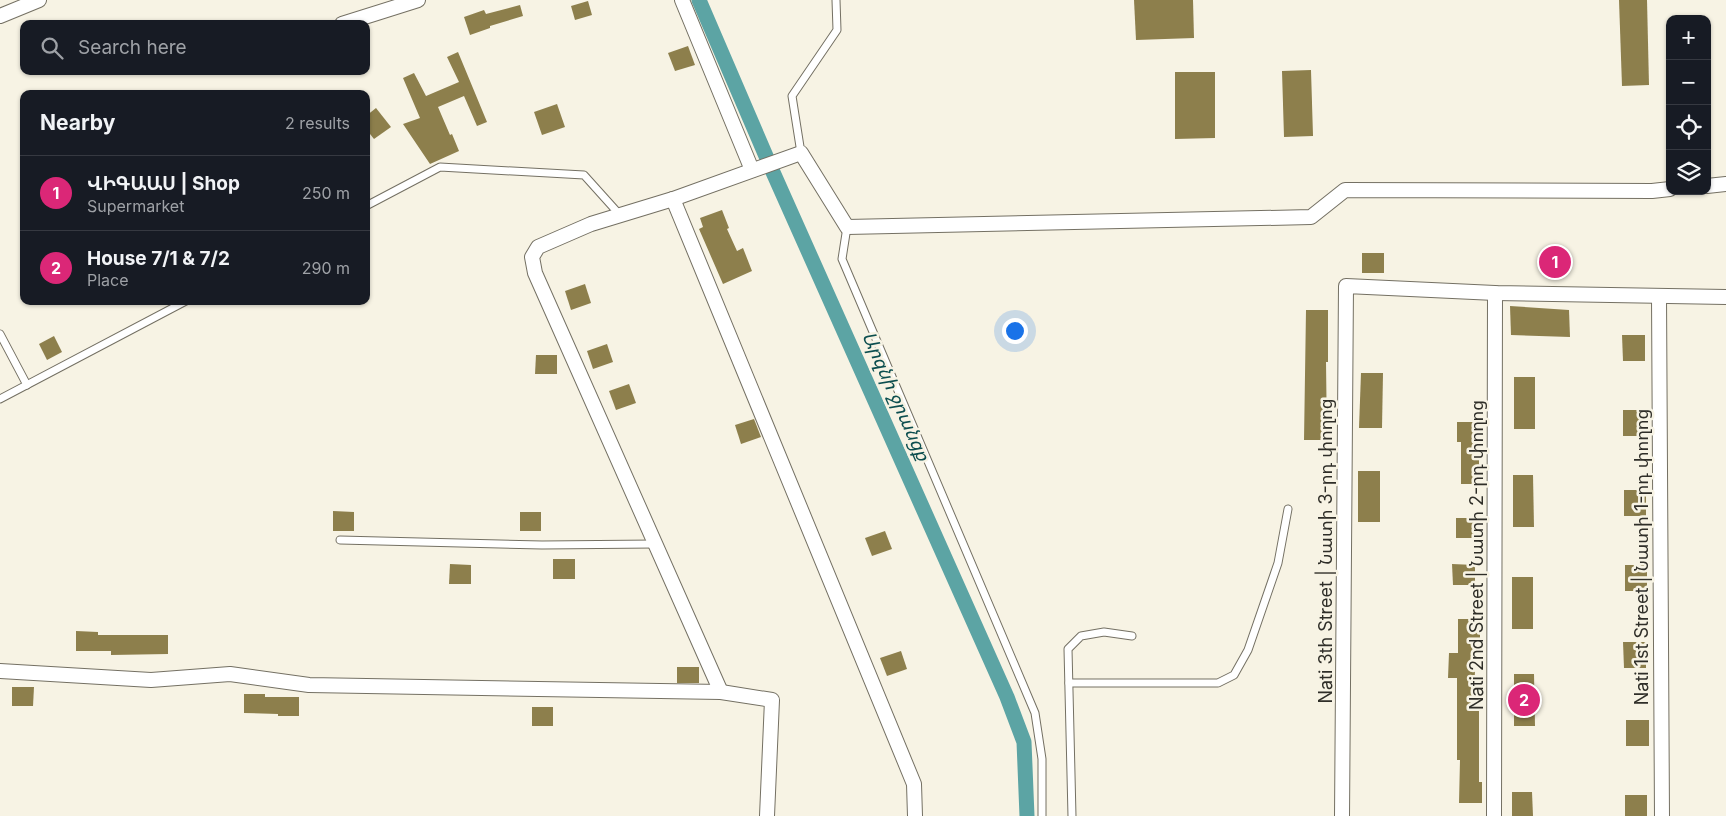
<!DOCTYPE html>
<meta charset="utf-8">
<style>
:root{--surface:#171b24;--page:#20242c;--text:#f1f3f6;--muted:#9ea1a6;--line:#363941;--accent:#db2777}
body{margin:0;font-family:Inter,"Noto Sans Armenian",sans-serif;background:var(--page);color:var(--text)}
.controls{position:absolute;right:15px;top:15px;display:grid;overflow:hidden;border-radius:10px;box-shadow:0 1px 4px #0004}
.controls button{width:45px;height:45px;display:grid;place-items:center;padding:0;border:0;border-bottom:1px solid var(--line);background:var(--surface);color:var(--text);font:25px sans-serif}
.you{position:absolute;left:1014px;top:330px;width:18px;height:18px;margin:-12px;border:4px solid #fff;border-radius:50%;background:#1a73e8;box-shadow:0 0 0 8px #1a73e833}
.badge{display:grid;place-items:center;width:32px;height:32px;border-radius:50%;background:var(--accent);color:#fff;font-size:16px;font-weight:700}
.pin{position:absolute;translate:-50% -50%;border:2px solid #fff;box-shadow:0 1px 5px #0006}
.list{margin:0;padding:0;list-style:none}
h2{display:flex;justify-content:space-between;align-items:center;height:65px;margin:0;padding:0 20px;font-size:21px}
h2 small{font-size:16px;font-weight:400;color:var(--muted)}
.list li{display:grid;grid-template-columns:32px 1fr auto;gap:15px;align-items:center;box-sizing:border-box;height:75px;padding:0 20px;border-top:1px solid var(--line)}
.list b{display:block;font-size:19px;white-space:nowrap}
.list p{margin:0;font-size:16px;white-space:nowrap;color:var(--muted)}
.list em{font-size:16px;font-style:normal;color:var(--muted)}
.icon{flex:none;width:28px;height:28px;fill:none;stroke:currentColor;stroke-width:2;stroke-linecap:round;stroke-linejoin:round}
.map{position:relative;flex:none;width:1726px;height:816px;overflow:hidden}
.search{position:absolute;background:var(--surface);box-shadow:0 1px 4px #0004;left:20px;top:20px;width:350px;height:55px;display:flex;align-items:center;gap:12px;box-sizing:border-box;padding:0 18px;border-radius:10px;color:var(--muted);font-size:19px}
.panel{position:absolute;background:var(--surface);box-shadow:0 1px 4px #0004;left:20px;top:90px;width:350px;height:215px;border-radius:10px}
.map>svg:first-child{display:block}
</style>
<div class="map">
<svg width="1726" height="816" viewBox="0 0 1726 816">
<rect width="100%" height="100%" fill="#f7f3e4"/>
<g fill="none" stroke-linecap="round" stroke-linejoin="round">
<path stroke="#5ca4a4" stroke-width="15" d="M699,0L772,170L1007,697L1024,742L1027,816"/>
</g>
<g fill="#8d7f4c">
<path d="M1134,0H1193L1194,38L1136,40Z"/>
<path d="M1619,0H1647L1649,85L1622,86Z"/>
<path d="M588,1L592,15L575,20L571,6Z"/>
<path d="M520,5L523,16L490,26V28L470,35L464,17L484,10L486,14Z"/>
<path d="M688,46L695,65L675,71L668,53Z"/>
<path d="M458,52L487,122L477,126L464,96L438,107L450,135L452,134L459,151L430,164L403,124L420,118L403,78L414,73L426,96L459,82L447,57Z"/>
<path d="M1311,70L1313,136L1284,137L1282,71Z"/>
<path d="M1175,72H1215V138L1175,139Z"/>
<path d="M557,104L565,127L542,135L534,112Z"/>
<path d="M376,108L391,127L374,139L366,129V116Z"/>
<path d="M722,210L729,228L727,229L737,251L743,248L752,271L723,284L699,229L703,227L700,218Z"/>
<rect x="1362" y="253" width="22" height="20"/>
<path d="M585,284L591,303L571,310L565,291Z"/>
<path d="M1510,306L1569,310L1570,337L1511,335Z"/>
<path d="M1306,310H1328V362H1326L1327,440H1304Z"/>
<path d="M1622,335H1645V361H1623Z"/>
<path d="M54,336L62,352L47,360L39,344Z"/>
<path d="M607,344L613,362L593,369L587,351Z"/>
<path d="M536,355H557V374H535Z"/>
<path d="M1361,373H1383L1382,428H1359Z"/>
<rect x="1514" y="377" width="21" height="52"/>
<path d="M629,384L636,403L616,410L609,391Z"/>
<rect x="1623" y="410" width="23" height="26"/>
<path d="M754,419L761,437L741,444L735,425Z"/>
<path d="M1457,422H1479V464H1483V484H1461V442H1457Z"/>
<rect x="1358" y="471" width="22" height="51"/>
<path d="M1513,475H1533L1534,527H1513Z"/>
<rect x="1624" y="490" width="22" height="26"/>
<path d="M333,511L354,512V531H333Z"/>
<rect x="520" y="512" width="21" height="19"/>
<rect x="1456" y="518" width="22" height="20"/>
<path d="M885,531L892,549L872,556L865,538Z"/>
<rect x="553" y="559" width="22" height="20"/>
<path d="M450,564L471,565V584H449Z"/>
<path d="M1452,564L1475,565V585H1453Z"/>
<rect x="1625" y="565" width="22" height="26"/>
<rect x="1512" y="577" width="21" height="52"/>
<path d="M1458,619H1480V640H1476L1474,699H1479V782H1482V803H1459L1460,760H1457V678H1448L1449,653H1458Z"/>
<path d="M76,631L98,632V635H168V654L111,655V651H76Z"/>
<path d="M1623,642H1646V668H1624Z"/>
<path d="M901,651L907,669L887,676L880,658Z"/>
<rect x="677" y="667" width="22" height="16"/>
<path d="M1514,674H1534L1535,726H1514Z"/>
<path d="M12,687H34L33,706H12Z"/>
<path d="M244,694H265V697H299V716H278V714L244,713Z"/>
<rect x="532" y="707" width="21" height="19"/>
<rect x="1626" y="720" width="23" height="26"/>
<path d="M1512,792H1532L1533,816H1512Z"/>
<rect x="1625" y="795" width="22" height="21"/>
</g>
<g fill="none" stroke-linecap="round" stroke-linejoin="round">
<g stroke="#747063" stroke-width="9">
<g id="lane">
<path d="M801,153L792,96L837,30L836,0"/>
<path d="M366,206L440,167L584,175L620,215"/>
<path d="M847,227L842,259L1035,713L1042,759V816"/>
<path d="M0,334L27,385"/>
<path d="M0,399L186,301"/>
<path d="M340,540L542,545L655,544"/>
<path d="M1069,683H1218L1234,675L1248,650L1278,563L1288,509"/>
<path d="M1072,816L1068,649L1081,636L1104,632L1132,636"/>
</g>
</g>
<g stroke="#747063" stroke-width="16">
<g id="street">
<path d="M682,0L752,170"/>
<path d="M0,16L39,0"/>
<path d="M342,24L418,0"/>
<path d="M1707,186L1726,184"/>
<path d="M673,199L914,784L915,816"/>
<path d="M1659,297L1662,816"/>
<path d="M0,671L151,680L230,674L309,685L721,692L772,700L767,816"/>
<path d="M721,692L535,273L532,257L538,247L591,224L673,199L801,153L847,227L1311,217L1345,190L1652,191L1670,189"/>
<path d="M1342,816L1346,286L1495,293L1726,297"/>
<path d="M1494,816L1495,293"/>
</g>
</g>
<use href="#lane" stroke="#fff" stroke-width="7"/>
<use href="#street" stroke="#fff" stroke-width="14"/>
</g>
<g text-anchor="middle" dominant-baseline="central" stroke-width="5" stroke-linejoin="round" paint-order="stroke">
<g font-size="18" fill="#2f2e28" stroke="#f7f3e4">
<text transform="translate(1325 551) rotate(-90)">Nati 3th Street | Նատի 3-րդ փողոց</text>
<text transform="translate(1476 555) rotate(-90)">Nati 2nd Street | Նատի 2-րդ փողոց</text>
<text transform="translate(1641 557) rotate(-90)">Nati 1st Street | Նատի 1-րդ փողոց</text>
</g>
<g font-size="19" font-style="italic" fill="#0c4e4f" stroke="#f7f3e4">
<text transform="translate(896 396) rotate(66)">Արզնի ջրանցք</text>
</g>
</g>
</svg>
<div class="controls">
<button>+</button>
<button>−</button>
<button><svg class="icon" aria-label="locate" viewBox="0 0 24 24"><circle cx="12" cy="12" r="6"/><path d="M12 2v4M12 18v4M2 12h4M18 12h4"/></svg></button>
<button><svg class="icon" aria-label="layers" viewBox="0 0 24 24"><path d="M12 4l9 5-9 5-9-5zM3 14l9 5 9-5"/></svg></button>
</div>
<div class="you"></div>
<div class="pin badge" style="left:1555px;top:262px">1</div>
<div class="pin badge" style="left:1524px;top:700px">2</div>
<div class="search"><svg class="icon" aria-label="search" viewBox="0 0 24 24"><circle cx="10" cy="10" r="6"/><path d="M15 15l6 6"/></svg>Search here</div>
<section class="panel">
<h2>Nearby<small>2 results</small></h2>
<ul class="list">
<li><span class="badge">1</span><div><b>ՎԻԳԱԱՍ | Shop</b><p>Supermarket</p></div><em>250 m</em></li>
<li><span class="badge">2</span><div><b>House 7/1 &amp; 7/2</b><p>Place</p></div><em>290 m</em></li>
</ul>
</section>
</div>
